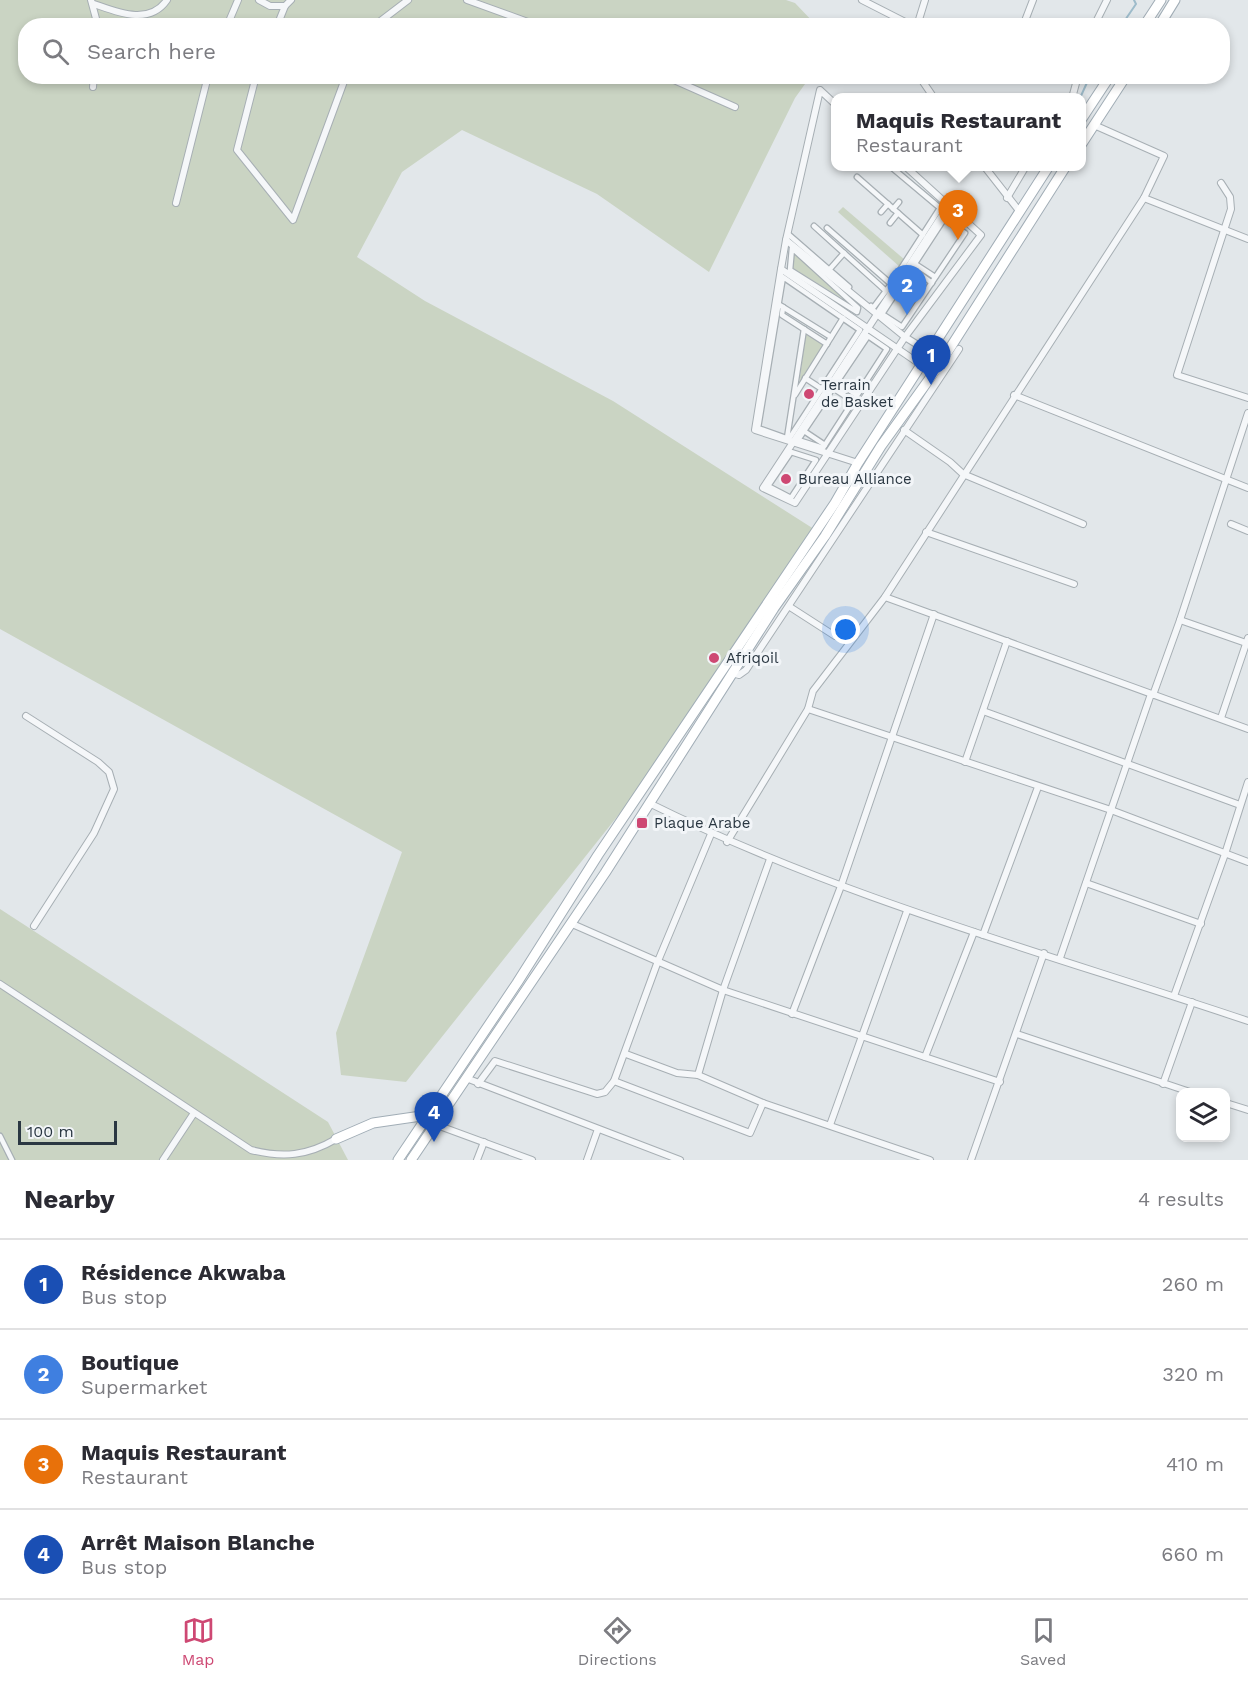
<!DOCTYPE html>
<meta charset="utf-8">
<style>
:root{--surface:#fff;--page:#f2f2f3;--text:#2b2b33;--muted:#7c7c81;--line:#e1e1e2;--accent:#ce4873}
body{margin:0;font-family:"Work Sans",sans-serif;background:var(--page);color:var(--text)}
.controls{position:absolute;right:18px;bottom:18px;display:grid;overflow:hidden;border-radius:12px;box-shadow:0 3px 9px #0003}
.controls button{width:54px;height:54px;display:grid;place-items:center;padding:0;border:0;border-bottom:2px solid var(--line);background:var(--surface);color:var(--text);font:30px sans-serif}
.scale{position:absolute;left:18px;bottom:15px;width:99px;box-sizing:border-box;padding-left:6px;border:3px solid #2a3742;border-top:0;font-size:16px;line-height:21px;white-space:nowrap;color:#2a3742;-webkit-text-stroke:4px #f2f5f8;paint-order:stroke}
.you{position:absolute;left:846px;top:630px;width:21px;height:21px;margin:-15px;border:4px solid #fff;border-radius:50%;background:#1a73e8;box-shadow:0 0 0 9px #1a73e833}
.badge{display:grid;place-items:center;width:39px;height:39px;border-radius:50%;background:var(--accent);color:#fff;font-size:20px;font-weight:700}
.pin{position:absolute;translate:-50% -50px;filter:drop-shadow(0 2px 3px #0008)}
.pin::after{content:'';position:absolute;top:32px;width:21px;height:18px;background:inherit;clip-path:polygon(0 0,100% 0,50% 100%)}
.popup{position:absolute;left:831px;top:93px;width:255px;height:78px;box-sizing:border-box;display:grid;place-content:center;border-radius:12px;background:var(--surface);filter:drop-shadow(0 2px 4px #0005);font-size:20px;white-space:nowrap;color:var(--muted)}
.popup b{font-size:22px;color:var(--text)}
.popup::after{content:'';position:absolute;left:50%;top:100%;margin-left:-12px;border:12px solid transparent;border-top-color:var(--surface)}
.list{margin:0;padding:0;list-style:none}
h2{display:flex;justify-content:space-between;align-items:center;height:78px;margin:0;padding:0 24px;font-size:26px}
h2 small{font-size:20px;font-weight:400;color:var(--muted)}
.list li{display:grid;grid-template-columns:39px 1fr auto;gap:18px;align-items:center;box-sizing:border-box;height:90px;padding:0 24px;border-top:2px solid var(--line)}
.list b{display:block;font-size:22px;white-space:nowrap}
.list p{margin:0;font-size:20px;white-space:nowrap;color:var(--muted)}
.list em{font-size:20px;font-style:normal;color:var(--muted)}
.icon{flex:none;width:33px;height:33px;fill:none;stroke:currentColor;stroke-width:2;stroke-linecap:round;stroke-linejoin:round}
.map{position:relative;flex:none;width:1248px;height:1160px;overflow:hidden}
.search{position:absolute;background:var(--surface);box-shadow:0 3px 9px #0003;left:18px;right:18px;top:18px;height:66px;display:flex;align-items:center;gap:15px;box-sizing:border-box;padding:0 21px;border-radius:24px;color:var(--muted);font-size:22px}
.sheet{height:438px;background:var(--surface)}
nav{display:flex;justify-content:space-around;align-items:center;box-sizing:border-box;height:84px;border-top:2px solid var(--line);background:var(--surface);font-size:16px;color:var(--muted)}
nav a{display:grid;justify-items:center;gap:3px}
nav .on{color:var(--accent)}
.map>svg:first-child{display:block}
</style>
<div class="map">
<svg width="1248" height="1160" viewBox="0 0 1248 1160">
<rect width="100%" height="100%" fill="#e2e7ea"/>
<g fill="#cad4c3">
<path d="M0,0H786L795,3L816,25L26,26V76L810,77L795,98L709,272L597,194L462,130L402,172L357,257L425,301L613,401L817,531L655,769L406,1082L341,1075L336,1033L402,852L0,629Z"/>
<path d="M843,207L905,260L900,267L838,212Z"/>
<path d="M793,252L847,300L848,302L791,267Z"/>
<path d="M806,332L825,344L799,384Z"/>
<path d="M0,909L328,1122L348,1160H0Z"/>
</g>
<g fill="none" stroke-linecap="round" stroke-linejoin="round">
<g stroke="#9dbbca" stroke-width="2">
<path d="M1121,26L1136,4L1134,0"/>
<path d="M1080,98L1090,76"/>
</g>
<g stroke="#a7afb4" stroke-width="7">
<g id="pedestrian">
<path d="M890,166L940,208L891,284"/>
<path d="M857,177L923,235"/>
<path d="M893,209L899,202"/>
<path d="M881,212L888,204"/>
<path d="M944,219L965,233L902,327L882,314Z"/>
<path d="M890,223L898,213"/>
<path d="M814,226L886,291"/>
<path d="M827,228L891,284L873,308L871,306"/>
<path d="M788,234L849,287"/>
<path d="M792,248L858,308L857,312L790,270Z"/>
<path d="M915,264L935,277"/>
<path d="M912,268L932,283"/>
<path d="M829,270L844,253"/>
<path d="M783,277L860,330L789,439L758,428Z"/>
<path d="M778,304L831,337"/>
<path d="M783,307L782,315L827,344"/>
<path d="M868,336L887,349L823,448L798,440Z"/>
<path d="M805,378L822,389"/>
<path d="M837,382L857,395"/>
<path d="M833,388L853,401"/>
<path d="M795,395L843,318"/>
<path d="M804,431L825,445"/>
<path d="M787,438L804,329"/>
<path d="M791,452L816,460L791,498L768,486Z"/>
<path d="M0,1136L12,1160"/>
</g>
</g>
<g stroke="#a7afb4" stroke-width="8">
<g id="minor">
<path d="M91,0L98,26"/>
<path d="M259,0L270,6H285L291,0"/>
<path d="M467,0L539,26"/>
<path d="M862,0L913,26"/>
<path d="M94,4C117,12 149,26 167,0"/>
<path d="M227,26L238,0"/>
<path d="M277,26L285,6"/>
<path d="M374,26L408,0"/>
<path d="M917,26L925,0"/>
<path d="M1023,26L1033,0"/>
<path d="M1094,26L1107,0"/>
<path d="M256,76L237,150L293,220L346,76"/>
<path d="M665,76L735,107"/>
<path d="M919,76L934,98"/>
<path d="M93,87L94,76"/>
<path d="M1072,98L1078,76"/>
<path d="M905,166L981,235L905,337L795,503L763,488L941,217"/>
<path d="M984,166L1020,212"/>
<path d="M1221,183L1230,197L1231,209L1177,375L1248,398"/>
<path d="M1007,198L1026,166"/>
<path d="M1144,198L1248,239"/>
<path d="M176,203L208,76"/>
<path d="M786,240L820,90L835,104"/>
<path d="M781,269L755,430L858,463"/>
<path d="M933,373L781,269L786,240L905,337L942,360"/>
<path d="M1014,395L1248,488"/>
<path d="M904,430L950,462L963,474L1083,524"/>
<path d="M1231,524L1248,531"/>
<path d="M926,532L1074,584"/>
<path d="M885,597L1248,729"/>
<path d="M790,607L835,636L851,638"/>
<path d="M1246,643L1180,620L1248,413"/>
<path d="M732,673L739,675L746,670L959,349"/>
<path d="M1153,695L1180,620"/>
<path d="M808,709L1111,810L1248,862"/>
<path d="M983,711L1240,805"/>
<path d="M26,716L98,762L109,772L114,789L94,833L34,926"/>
<path d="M1221,718L1248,638"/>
<path d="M965,762L1007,641"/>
<path d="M649,803C840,898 1046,953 1248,1021"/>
<path d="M727,842L808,709L813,691L885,597L1144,198L1164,156L1094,125"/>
<path d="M1086,883L1201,924"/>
<path d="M570,923L723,990L1000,1082"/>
<path d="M983,935L1038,787"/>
<path d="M1060,958L1151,694"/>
<path d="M0,984L251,1150C283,1158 307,1156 336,1139"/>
<path d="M1174,996L1225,854L1248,782"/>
<path d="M792,1014L841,886L934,614"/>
<path d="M1017,1034L1190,1092"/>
<path d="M626,1054L677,1073L698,1075L763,1103L930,1160"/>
<path d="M925,1057L974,932"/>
<path d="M698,1075L723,990L770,859"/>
<path d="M466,1078L680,1160"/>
<path d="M614,1081L750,1133L763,1103"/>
<path d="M478,1084L495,1061L597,1094L605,1092L614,1081L658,961L711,834"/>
<path d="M1163,1084L1192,1002"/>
<path d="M1226,1103L1248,1110"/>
<path d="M434,1124L532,1160"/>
<path d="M830,1125L907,911"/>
<path d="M163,1160L194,1113"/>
<path d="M477,1160L484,1142"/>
<path d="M587,1160L598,1129"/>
<path d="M971,1160L1044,953"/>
</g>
</g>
<g stroke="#a1adb6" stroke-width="11">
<g id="primary">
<path d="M1144,26L1161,0"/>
<path d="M1159,26L1175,0"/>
<path d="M1081,120L1110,76"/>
<path d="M1081,145L1126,76"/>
<path d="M336,1139L373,1123L428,1115"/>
<path d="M398,1160L517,983L598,855L835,503L858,463L1049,166"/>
<path d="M411,1160L605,873L774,608L825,536L881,446L938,367L1066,166"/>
</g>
</g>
<use href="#pedestrian" stroke="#f5f7f9" stroke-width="4.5"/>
<use href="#minor" stroke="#f5f7f9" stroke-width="6"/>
<use href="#primary" stroke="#fff" stroke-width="9"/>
</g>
<g fill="#ce4873" stroke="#f2f5f8" stroke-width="2">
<circle cx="809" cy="394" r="6"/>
<circle cx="786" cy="479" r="6"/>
<circle cx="714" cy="658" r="6"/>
<rect x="636" y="817" width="12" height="12" rx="3"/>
</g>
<g text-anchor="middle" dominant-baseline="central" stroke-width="6" stroke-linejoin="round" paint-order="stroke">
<g font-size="15" fill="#2a3742" stroke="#f2f5f8" text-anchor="start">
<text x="821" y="385">Terrain<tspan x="821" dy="17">de Basket</tspan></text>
<text x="798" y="479">Bureau Alliance</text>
<text x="726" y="658">Afriqoil</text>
<text x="654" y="823">Plaque Arabe</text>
</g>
</g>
</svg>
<div class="controls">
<button><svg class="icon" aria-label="layers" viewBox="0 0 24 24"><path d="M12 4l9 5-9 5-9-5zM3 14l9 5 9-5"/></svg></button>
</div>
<div class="scale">100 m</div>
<div class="you"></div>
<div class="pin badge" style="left:931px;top:385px;background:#1a4fb4">1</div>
<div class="pin badge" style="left:907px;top:315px;background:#3f7fe0">2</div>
<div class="pin badge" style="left:958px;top:240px;background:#e8710a">3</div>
<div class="popup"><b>Maquis Restaurant</b>Restaurant</div>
<div class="pin badge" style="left:434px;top:1142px;background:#1a4fb4">4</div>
<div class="search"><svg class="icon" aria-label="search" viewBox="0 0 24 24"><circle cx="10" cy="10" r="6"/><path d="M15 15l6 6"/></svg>Search here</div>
</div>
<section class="sheet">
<h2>Nearby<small>4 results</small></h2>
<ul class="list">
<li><span class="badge" style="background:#1a4fb4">1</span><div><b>Résidence Akwaba</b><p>Bus stop</p></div><em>260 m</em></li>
<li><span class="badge" style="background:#3f7fe0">2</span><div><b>Boutique</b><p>Supermarket</p></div><em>320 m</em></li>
<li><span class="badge" style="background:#e8710a">3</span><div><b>Maquis Restaurant</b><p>Restaurant</p></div><em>410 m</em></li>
<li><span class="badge" style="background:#1a4fb4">4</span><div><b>Arrêt Maison Blanche</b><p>Bus stop</p></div><em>660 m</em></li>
</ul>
</section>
<nav>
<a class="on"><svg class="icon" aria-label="map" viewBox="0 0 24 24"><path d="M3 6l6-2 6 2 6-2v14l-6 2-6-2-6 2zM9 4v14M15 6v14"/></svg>Map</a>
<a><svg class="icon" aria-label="directions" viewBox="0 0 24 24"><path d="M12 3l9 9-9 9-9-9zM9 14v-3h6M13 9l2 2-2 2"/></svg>Directions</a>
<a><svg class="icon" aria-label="saved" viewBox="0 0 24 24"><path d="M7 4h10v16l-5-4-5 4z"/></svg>Saved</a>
</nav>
